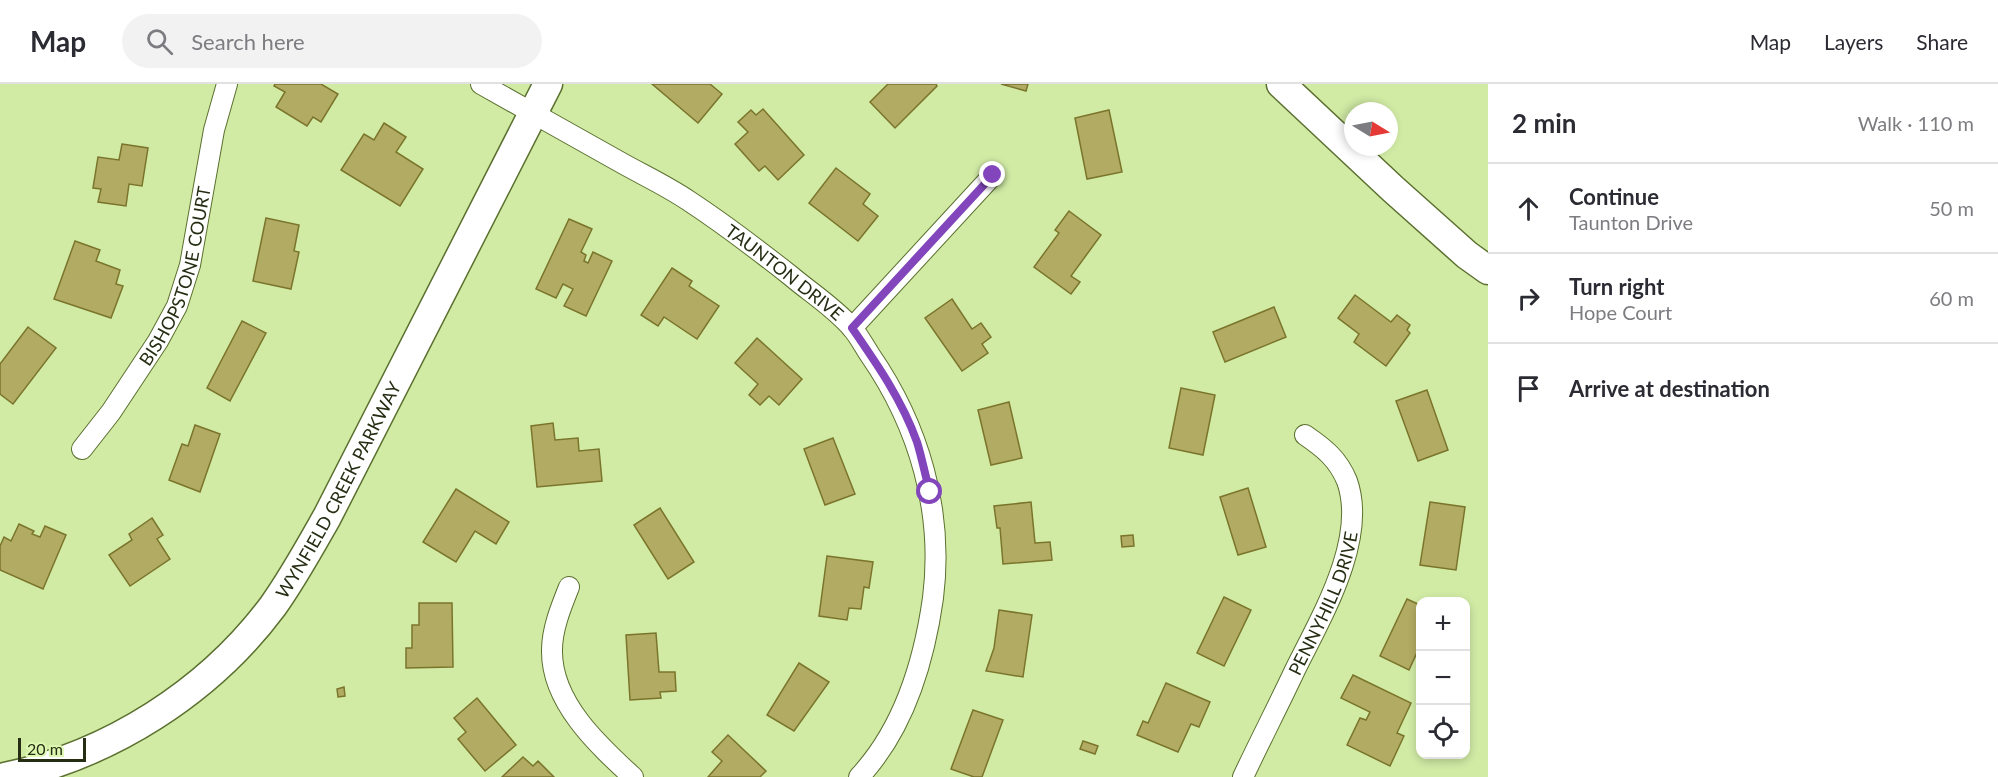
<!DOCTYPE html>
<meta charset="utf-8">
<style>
:root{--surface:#fff;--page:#f2f2f3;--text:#2b2b33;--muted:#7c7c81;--line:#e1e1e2}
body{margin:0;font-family:Lato,sans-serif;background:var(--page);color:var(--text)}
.controls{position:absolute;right:18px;bottom:18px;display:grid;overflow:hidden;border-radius:12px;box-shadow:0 3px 9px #0003}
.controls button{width:54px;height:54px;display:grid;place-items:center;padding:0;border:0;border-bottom:2px solid var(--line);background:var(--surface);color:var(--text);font:30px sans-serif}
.compass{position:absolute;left:1344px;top:18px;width:54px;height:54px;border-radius:50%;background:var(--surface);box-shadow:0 3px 9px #0003;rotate:100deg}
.scale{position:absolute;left:18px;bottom:15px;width:68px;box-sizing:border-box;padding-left:6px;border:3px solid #252e13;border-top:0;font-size:16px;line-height:21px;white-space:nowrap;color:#252e13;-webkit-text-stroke:4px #def8b2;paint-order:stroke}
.stop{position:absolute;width:18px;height:18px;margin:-14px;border:4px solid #8245bb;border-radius:50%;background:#fff}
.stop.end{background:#8245bb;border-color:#fff;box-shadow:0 2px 6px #0008}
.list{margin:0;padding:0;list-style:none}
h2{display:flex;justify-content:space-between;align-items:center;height:78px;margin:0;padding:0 24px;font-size:26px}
h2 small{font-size:20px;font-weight:400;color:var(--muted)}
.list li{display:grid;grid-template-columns:39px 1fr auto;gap:18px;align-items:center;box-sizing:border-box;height:90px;padding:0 24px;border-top:2px solid var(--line)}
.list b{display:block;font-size:22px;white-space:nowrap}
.list p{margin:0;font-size:20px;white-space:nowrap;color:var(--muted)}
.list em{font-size:20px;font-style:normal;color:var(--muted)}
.icon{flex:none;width:33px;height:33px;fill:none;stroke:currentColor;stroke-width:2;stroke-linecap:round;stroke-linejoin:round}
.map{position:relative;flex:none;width:1488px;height:693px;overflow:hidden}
header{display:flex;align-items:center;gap:36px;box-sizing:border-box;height:84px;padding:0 30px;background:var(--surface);border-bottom:2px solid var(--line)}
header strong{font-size:28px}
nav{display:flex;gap:33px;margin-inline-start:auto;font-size:21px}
.search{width:420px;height:54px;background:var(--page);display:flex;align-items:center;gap:15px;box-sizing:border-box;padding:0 21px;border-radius:33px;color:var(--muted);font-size:22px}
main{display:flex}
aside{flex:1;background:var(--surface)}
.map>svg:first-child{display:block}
</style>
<header>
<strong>Map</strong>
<div class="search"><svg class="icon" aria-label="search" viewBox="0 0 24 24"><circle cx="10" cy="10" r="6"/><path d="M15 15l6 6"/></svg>Search here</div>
<nav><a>Map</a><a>Layers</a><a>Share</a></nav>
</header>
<main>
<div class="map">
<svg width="1488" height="693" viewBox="0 0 1488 693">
<rect width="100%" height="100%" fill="#d1eba5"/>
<g fill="#b1ab63" stroke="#7b752c" stroke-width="1.5">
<path d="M275,0H321L338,10L321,38L313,33L307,42L276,23L285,8L274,2Z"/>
<path d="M652,0H710L722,10L698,39Z"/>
<path d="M888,0H936L937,2L895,44L870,18Z"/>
<path d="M1001,0H1028L1026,7Z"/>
<path d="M763,25L804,71L778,96L765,82L759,87L735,60L748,48L738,38L751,26L756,31Z"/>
<path d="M1109,26L1122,88L1087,95L1075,34Z"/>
<path d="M384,39L406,53L396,68L423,85L400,122L341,86L364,50L374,56Z"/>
<path d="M122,60L148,64L142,102L129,100L126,122L98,118L101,105L93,104L98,73L119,76Z"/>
<path d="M836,84L870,110L863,120L878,132L858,157L809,119Z"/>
<path d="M1069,127L1101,151L1071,192L1080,198L1071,210L1034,183L1059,149L1055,146Z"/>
<path d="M266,134L299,141L294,167L299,168L291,205L253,197Z"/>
<path d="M569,135L592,145L581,168L586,171L584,177L588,179L593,168L612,177L586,232L564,222L573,205L563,200L556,214L536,205Z"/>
<path d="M75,157L100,166L96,177L120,186L116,200L123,202L111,234L54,215Z"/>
<path d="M672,184L692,197L689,202L719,222L697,255L664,233L658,242L641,231Z"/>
<path d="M1355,211L1391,238L1397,231L1410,241L1407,246L1410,249L1386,282L1354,258L1359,250L1338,234Z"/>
<path d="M952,215L972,245L981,239L991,253L982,260L988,269L962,287L925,234Z"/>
<path d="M1274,223L1286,253L1225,278L1213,248Z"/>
<path d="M242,237L266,249L230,317L207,304Z"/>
<path d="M28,243L56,264L13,320L0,310V280Z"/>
<path d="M757,254L802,295L779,321L769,312L760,321L749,311L758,300L735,279Z"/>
<path d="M1181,304L1215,311L1203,371L1169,364Z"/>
<path d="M1427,306L1448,366L1418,377L1396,317Z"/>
<path d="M1009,318L1022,374L991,381L978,326Z"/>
<path d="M553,339L555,356L578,354L579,367L599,365L602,397L537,403L531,342Z"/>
<path d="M195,341L220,350L200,408L169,396L182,360L188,362Z"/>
<path d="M833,354L855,410L825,421L804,365Z"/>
<path d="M1248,404L1266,463L1238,471L1220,413Z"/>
<path d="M456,405L509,438L496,460L475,447L456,478L423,458Z"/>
<path d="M1031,418L1035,459L1050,458L1052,476L1003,480L1000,444H997L994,422Z"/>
<path d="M1430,418L1465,423L1456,486L1420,481Z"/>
<path d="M660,424L694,478L668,495L634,441Z"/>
<path d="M152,434L163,451L157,455L170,475L130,502L109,471L132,456L129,450Z"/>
<path d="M19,440L34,447L32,450L40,453L45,442L66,451L43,505L0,486V462L4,453L11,457Z"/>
<path d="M1133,451L1134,462L1122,463L1121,452Z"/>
<path d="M827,472L873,478L869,504L864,503L861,525L849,524L847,536L819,532Z"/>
<path d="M1224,513L1251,526L1224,582L1197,569Z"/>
<path d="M1407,515L1420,521V562L1409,586L1380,572Z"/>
<path d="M419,519H452L453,583L406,584V564H412V541H419Z"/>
<path d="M999,526L1032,531L1023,593L986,587L994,564Z"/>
<path d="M656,549L659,588H675L676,607L660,608L661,614L630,616L626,551Z"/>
<path d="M799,579L829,598L794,647L767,631Z"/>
<path d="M1353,591L1411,619L1397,649L1404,652L1390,682L1347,661L1360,634L1366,636L1370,628L1341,614Z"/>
<path d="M1166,599L1210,618L1199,643L1191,640L1178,668L1137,651L1143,637L1148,639Z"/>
<path d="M344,603L345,612L338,613L337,605Z"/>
<path d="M477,614L516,661L485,687L458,655L466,648L454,634Z"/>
<path d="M973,626L1003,636L982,693H974L951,685Z"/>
<path d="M728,651L766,687L760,693H708L722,677L712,668Z"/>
<path d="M1083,657L1098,662L1095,670L1080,665Z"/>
<path d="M523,673L533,682L538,677L554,693H502Z"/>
</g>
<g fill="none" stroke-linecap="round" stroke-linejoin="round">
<g stroke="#5b702f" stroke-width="22">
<g id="street">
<path id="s1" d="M481,0C527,26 574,52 620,78C643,91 667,102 689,117C724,140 758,166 791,192C811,209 835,224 852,244C859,252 864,262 870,271C919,342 944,427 933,514C924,578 904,645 859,693"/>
<path d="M852,244L993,91"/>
<path id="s2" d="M82,365L111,328L158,257L177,222L190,181L214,46L227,0"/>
<path d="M569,503C561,523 552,545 552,566C551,618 598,661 633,693"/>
<path id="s3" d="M1243,693C1260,657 1278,622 1295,586C1320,535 1368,456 1347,397C1338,375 1324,364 1305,351"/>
</g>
</g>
<g stroke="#5b702f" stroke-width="31">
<g id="secondary">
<path d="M1281,0L1393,105L1467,171L1488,186"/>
<path id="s4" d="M5,693C110,671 209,608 273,522C293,494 310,463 327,433L548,0"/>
</g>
</g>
<use href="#street" stroke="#fff" stroke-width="20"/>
<use href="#secondary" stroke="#fff" stroke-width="28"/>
</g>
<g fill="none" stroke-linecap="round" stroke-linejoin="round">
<path stroke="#8245bb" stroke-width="8" d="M930,408C925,391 922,374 917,358C902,316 877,280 852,244L993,91"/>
</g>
<g text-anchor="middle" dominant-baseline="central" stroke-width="5" stroke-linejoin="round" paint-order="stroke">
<g font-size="18" fill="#252e13" stroke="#def8b2">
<text stroke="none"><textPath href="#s1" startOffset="358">TAUNTON DRIVE</textPath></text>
<text stroke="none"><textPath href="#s2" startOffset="200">BISHOPSTONE COURT</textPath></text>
<text stroke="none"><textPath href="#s4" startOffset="458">WYNFIELD CREEK PARKWAY</textPath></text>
<text stroke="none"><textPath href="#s3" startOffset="192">PENNYHILL DRIVE</textPath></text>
</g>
</g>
</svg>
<div class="controls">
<button>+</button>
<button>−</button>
<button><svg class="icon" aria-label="locate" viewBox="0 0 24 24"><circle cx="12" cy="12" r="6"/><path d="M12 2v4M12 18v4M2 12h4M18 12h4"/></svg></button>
</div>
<svg class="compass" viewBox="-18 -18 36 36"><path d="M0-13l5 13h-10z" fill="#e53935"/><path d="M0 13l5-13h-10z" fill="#7c7c81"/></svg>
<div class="scale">20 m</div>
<div class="stop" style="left:930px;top:408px"></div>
<div class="stop end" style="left:993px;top:91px"></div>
</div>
<aside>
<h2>2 min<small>Walk · 110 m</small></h2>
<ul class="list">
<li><svg class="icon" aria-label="ahead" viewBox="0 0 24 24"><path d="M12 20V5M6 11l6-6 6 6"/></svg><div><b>Continue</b><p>Taunton Drive</p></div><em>50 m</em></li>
<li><svg class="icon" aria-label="right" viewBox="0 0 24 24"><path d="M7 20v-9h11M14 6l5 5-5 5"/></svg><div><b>Turn right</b><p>Hope Court</p></div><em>60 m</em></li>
<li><svg class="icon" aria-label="arrive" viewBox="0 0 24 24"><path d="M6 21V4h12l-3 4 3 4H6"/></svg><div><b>Arrive at destination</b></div></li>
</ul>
</aside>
</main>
